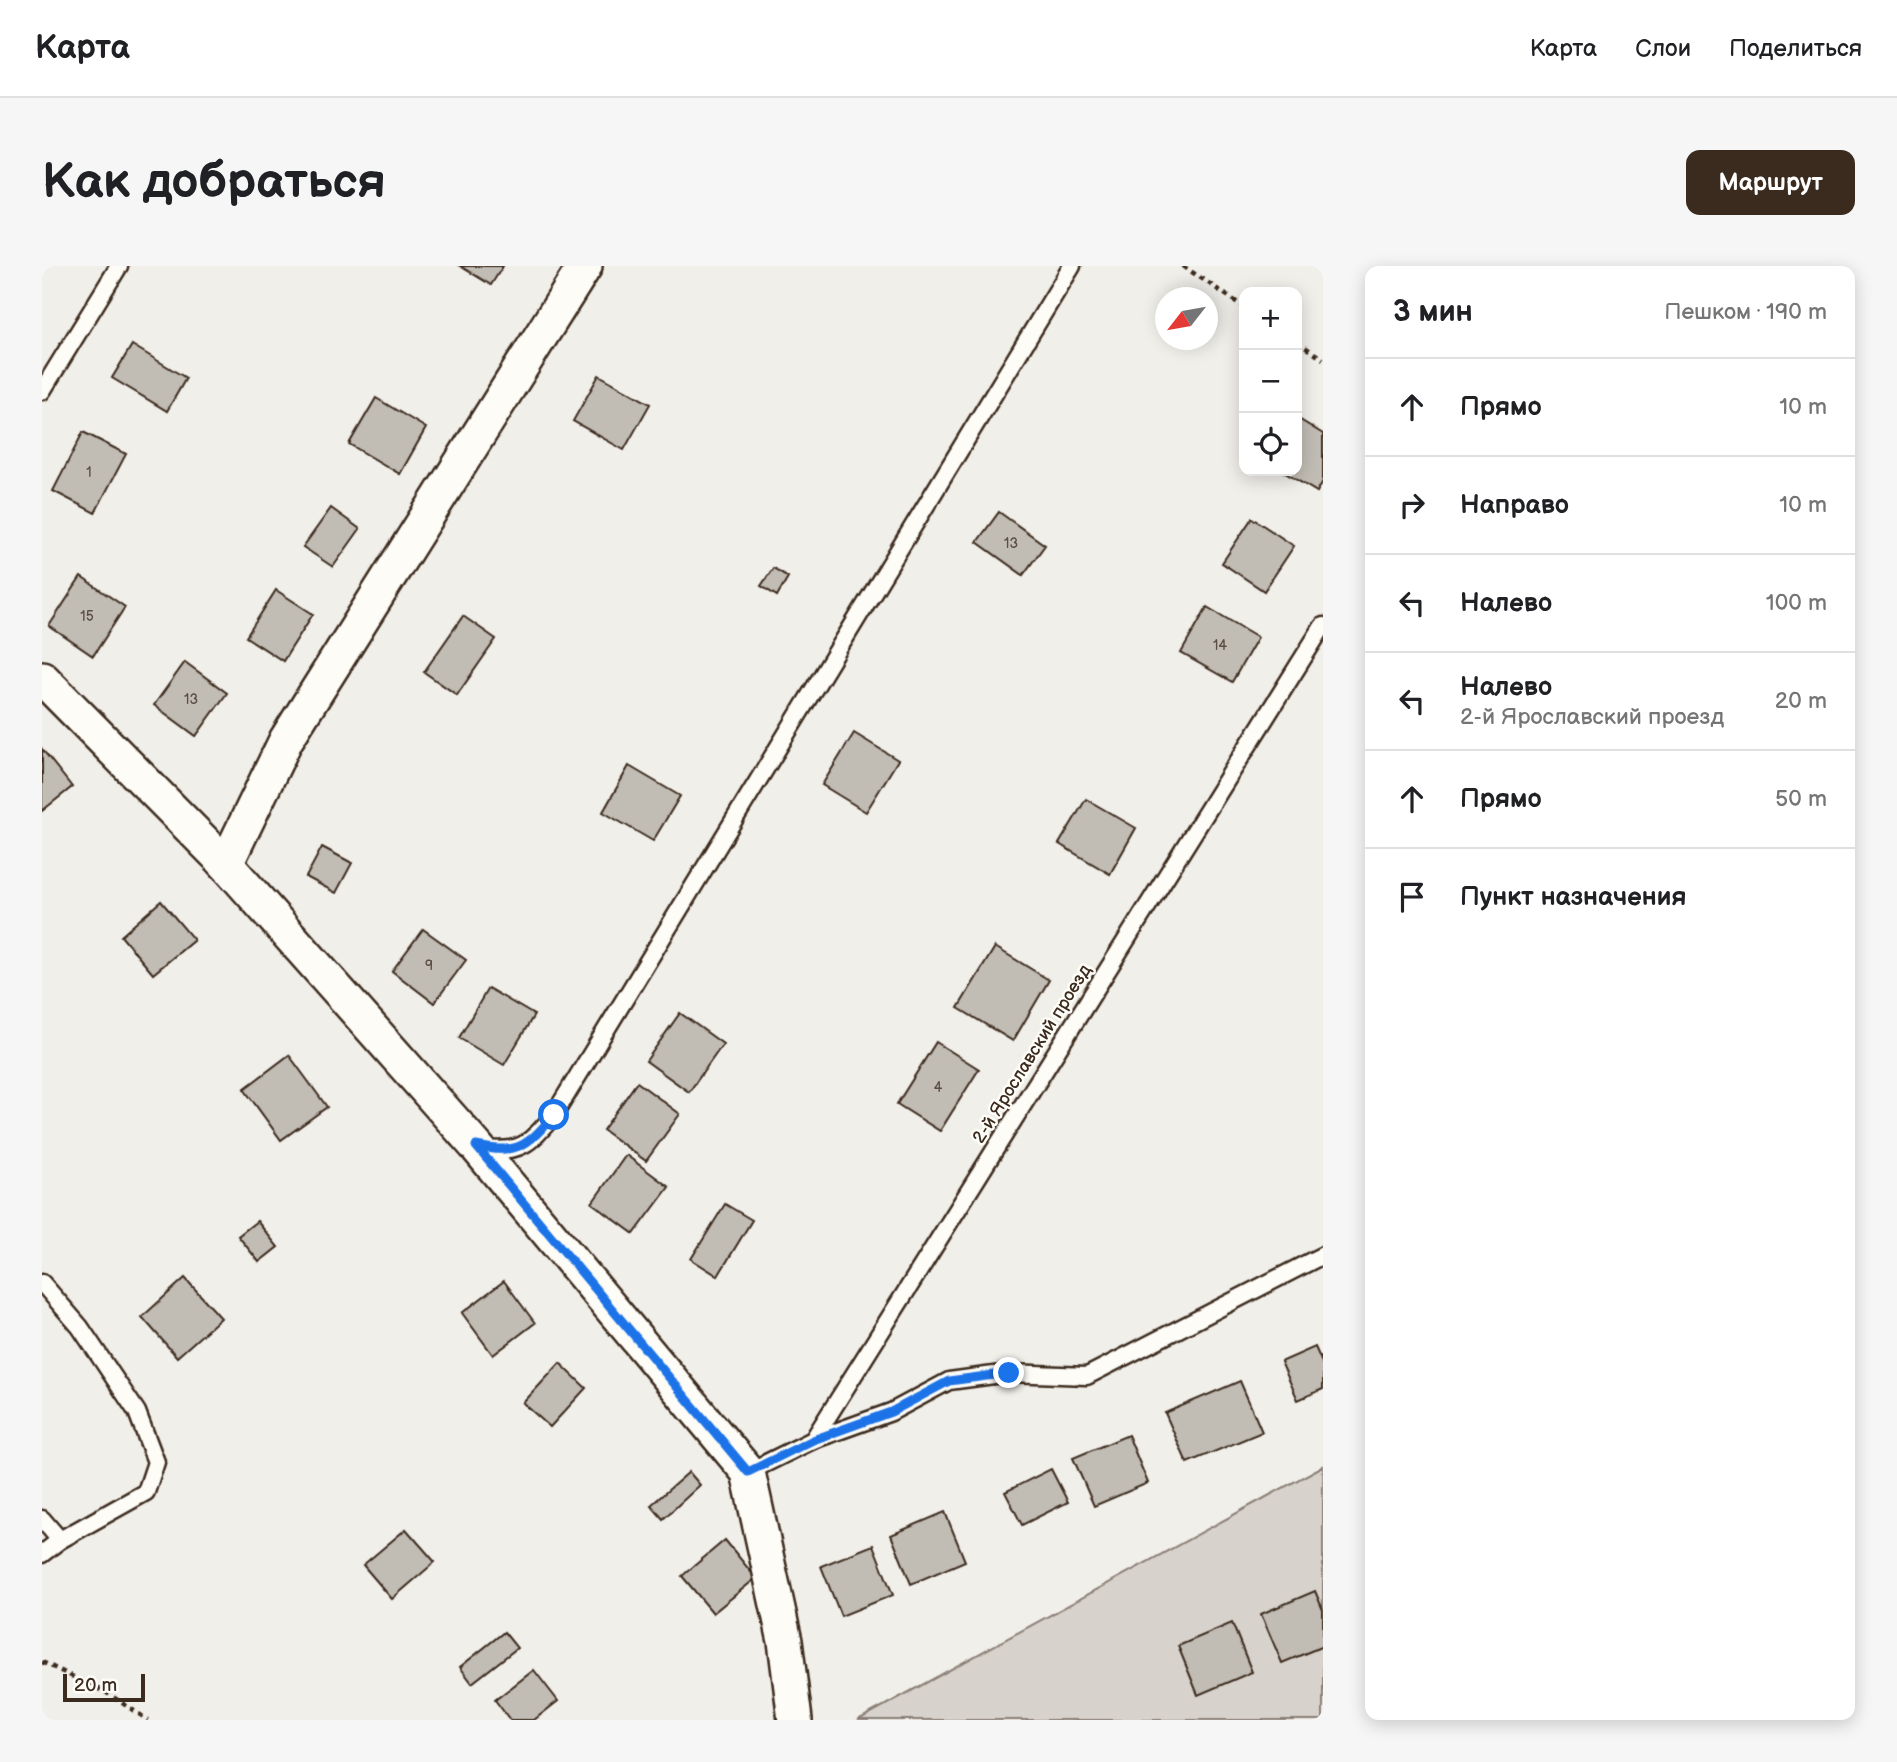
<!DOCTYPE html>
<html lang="ru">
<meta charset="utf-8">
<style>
:root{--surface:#fff;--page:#f6f6f6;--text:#202124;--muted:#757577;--line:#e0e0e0;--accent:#3b2a1e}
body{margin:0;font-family:"Balsamiq Sans",sans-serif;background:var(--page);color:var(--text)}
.controls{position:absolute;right:21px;top:21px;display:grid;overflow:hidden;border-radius:14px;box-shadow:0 4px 18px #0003}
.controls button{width:63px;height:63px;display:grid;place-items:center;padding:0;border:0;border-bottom:2px solid var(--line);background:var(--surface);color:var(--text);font:35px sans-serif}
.compass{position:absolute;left:1113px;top:21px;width:63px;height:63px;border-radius:50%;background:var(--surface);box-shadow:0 4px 18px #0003;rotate:239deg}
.scale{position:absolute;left:21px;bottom:18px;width:82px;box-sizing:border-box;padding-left:7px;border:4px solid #3b2a1e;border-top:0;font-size:19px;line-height:24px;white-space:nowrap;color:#3b2a1e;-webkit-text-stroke:5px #fdfcf7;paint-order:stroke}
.stop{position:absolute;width:21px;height:21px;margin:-16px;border:5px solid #1a73e8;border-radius:50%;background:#fff}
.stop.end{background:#1a73e8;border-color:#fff;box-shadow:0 2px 7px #0008}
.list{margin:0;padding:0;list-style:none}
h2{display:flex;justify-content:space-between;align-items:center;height:91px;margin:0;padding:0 28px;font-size:30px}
h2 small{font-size:23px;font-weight:400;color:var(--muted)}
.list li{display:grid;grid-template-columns:46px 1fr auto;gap:21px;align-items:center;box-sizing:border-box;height:98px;padding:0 28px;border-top:2px solid var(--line)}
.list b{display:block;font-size:26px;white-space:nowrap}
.list p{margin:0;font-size:23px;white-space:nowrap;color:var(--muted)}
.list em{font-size:23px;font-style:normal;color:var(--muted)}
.icon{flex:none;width:38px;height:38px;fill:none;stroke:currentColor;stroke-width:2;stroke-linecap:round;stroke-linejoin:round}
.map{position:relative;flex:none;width:1281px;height:1454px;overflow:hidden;border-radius:14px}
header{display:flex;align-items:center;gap:42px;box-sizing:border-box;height:98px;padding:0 35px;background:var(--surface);border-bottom:2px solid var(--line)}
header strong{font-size:33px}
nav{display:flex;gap:38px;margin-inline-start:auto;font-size:24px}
.intro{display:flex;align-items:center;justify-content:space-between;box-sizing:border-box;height:168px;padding:0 42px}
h1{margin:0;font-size:49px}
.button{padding:18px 32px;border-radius:14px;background:var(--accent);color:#fff;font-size:24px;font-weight:700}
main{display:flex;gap:42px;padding:0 42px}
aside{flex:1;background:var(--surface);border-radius:14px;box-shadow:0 4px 18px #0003}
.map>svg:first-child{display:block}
</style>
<header>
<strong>Карта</strong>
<nav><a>Карта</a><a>Слои</a><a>Поделиться</a></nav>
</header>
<div class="intro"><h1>Как добраться</h1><a class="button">Маршрут</a></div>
<main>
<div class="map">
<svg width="1281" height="1454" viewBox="0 0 1281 1454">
<rect width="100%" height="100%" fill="#f1efea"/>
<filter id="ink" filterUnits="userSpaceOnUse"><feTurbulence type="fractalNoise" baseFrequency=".0143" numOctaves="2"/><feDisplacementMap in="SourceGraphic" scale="14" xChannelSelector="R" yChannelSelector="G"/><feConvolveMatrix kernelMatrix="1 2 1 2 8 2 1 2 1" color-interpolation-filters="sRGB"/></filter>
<g filter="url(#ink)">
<path fill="#d7d2cc" stroke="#897e75" stroke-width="2" d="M1281,1200V1454H816Z"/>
<g fill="#c1bcb4" stroke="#3b2a1e" stroke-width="2">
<path d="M418,0H461L449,19Z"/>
<path d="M90,79L144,112L125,145L70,112Z"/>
<path d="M557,109L608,138L582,184L531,155Z"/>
<path d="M334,132L384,162L358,208L307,178Z"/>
<path d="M1255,152L1281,168V215L1275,226L1240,205H1255Z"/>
<path d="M41,166L84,188L53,247L11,225Z"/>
<path d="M289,242L318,263L291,301L261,281Z"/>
<path d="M957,246L1003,279L981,309L935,276Z"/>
<path d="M1210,252L1252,280L1222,325L1180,297Z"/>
<path d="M731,302L746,311L735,330L719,320Z"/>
<path d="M39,311L83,341L51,390L7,360Z"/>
<path d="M234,324L271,348L241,395L204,371Z"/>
<path d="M1165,341L1216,371L1190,416L1139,387Z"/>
<path d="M421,350L454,373L415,429L382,406Z"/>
<path d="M143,396L185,427L154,470L112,439Z"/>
<path d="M812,467L856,494L824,546L780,519Z"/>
<path d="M0,483L30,521L0,545Z"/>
<path d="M587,500L638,530L611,575L561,546Z"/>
<path d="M1044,533L1094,562L1068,608L1017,578Z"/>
<path d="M280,581L310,597L294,627L264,611Z"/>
<path d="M119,635L152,674L111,708L79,670Z"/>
<path d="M381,663L424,694L392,737L350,705Z"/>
<path d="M953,681L1007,714L971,775L916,742Z"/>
<path d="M446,722L492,749L462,799L417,772Z"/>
<path d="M638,747L681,778L647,826L604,795Z"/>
<path d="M894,776L937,803L898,865L855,838Z"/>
<path d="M247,789L285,841L239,874L202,823Z"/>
<path d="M595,816L638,848L604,895L561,864Z"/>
<path d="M584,889L627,921L592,968L550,937Z"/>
<path d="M683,938L710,954L676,1010L649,993Z"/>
<path d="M215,955L236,981L217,996L196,970Z"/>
<path d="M143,1012L179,1052L135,1091L100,1051Z"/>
<path d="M462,1015L493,1057L451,1089L420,1047Z"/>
<path d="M1273,1081L1281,1099V1123L1256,1134L1239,1096Z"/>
<path d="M518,1097L544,1122L508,1161L481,1137Z"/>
<path d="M1198,1115L1220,1166L1145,1197L1123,1147Z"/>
<path d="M1086,1169L1106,1217L1052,1240L1031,1192Z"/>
<path d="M1009,1203L1026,1236L980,1259L963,1226Z"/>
<path d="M647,1206L658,1219L621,1253L609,1239Z"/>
<path d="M903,1246L923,1295L869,1318L849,1269Z"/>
<path d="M364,1263L393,1296L350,1333L321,1299Z"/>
<path d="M683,1274L714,1312L671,1347L640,1310Z"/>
<path d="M831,1279L851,1329L799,1350L779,1300Z"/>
<path d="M1273,1325L1281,1344V1380L1240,1397L1219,1348Z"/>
<path d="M1190,1357L1210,1406L1156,1429L1136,1380Z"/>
<path d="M462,1366L475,1382L430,1417L418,1401Z"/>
<path d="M492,1404L516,1435L492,1454H468L453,1434Z"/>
</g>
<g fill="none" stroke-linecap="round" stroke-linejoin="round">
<g stroke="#3b2a1e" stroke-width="21">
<g id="lane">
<path d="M0,125L77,0"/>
<path d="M439,882C478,889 488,877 512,849L1030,0"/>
<path d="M0,1017L38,1061L95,1146L114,1196L104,1226L18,1274L0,1288"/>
<path d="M771,1174L849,1146L907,1115L967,1107L1045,1110L1281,989"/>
<path d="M706,1206L771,1174L1281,360"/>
<path d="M0,1253L18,1274"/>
</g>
</g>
<g stroke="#3b2a1e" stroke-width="38">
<g id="street">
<path d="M0,412L184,598L434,880L706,1206L743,1375L753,1454"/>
<path d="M184,598L244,474L543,0"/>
</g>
</g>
<g stroke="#3b2a1e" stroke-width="4.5" stroke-dasharray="5 5" stroke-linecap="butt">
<path d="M1141,0L1202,41"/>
<path d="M1255,76L1281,93"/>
<path d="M0,1396L65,1427L106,1454"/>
</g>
<use href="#lane" stroke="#fdfcf7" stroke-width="16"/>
<use href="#street" stroke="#fdfcf7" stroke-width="33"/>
</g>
</g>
<g fill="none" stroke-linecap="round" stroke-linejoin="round" filter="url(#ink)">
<path stroke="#1a73e8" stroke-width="9" d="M512,849C485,880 476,889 434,880L706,1206L771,1174L849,1146L907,1115L967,1107"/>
</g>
<g text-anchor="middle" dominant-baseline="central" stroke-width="5" stroke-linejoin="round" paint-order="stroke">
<g font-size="14" fill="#5c4e44">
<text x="47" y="206">1</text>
<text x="969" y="277">13</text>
<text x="45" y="350">15</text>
<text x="1178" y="379">14</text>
<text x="149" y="433">13</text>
<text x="387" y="699">9</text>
<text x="896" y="821">4</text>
</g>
<g font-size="18" fill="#3b2a1e" stroke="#fdfcf7">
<text transform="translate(990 788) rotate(-58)">2-й Ярославский проезд</text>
</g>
</g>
</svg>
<div class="controls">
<button>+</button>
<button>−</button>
<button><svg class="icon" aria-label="locate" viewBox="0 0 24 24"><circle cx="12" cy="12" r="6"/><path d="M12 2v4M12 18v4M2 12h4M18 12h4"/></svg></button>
</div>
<svg class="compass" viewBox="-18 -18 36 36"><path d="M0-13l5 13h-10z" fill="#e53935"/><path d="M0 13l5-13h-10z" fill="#757577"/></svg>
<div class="scale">20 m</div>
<div class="stop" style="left:512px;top:849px"></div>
<div class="stop end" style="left:967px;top:1107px"></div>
</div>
<aside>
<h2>3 мин<small>Пешком · 190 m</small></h2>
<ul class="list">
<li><svg class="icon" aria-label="ahead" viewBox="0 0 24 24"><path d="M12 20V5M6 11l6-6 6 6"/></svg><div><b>Прямо</b></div><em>10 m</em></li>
<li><svg class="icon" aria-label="right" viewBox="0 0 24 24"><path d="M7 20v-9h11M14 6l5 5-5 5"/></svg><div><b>Направо</b></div><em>10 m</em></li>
<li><svg class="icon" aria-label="left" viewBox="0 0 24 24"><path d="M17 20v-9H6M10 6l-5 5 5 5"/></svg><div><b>Налево</b></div><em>100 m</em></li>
<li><svg class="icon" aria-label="left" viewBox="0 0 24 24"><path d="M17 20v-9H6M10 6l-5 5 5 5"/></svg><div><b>Налево</b><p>2-й Ярославский проезд</p></div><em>20 m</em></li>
<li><svg class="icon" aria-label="ahead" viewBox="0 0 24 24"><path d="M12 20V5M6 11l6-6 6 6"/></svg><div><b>Прямо</b></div><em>50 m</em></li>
<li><svg class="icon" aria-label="arrive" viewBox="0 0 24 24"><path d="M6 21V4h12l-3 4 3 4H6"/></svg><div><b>Пункт назначения</b></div></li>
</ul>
</aside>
</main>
